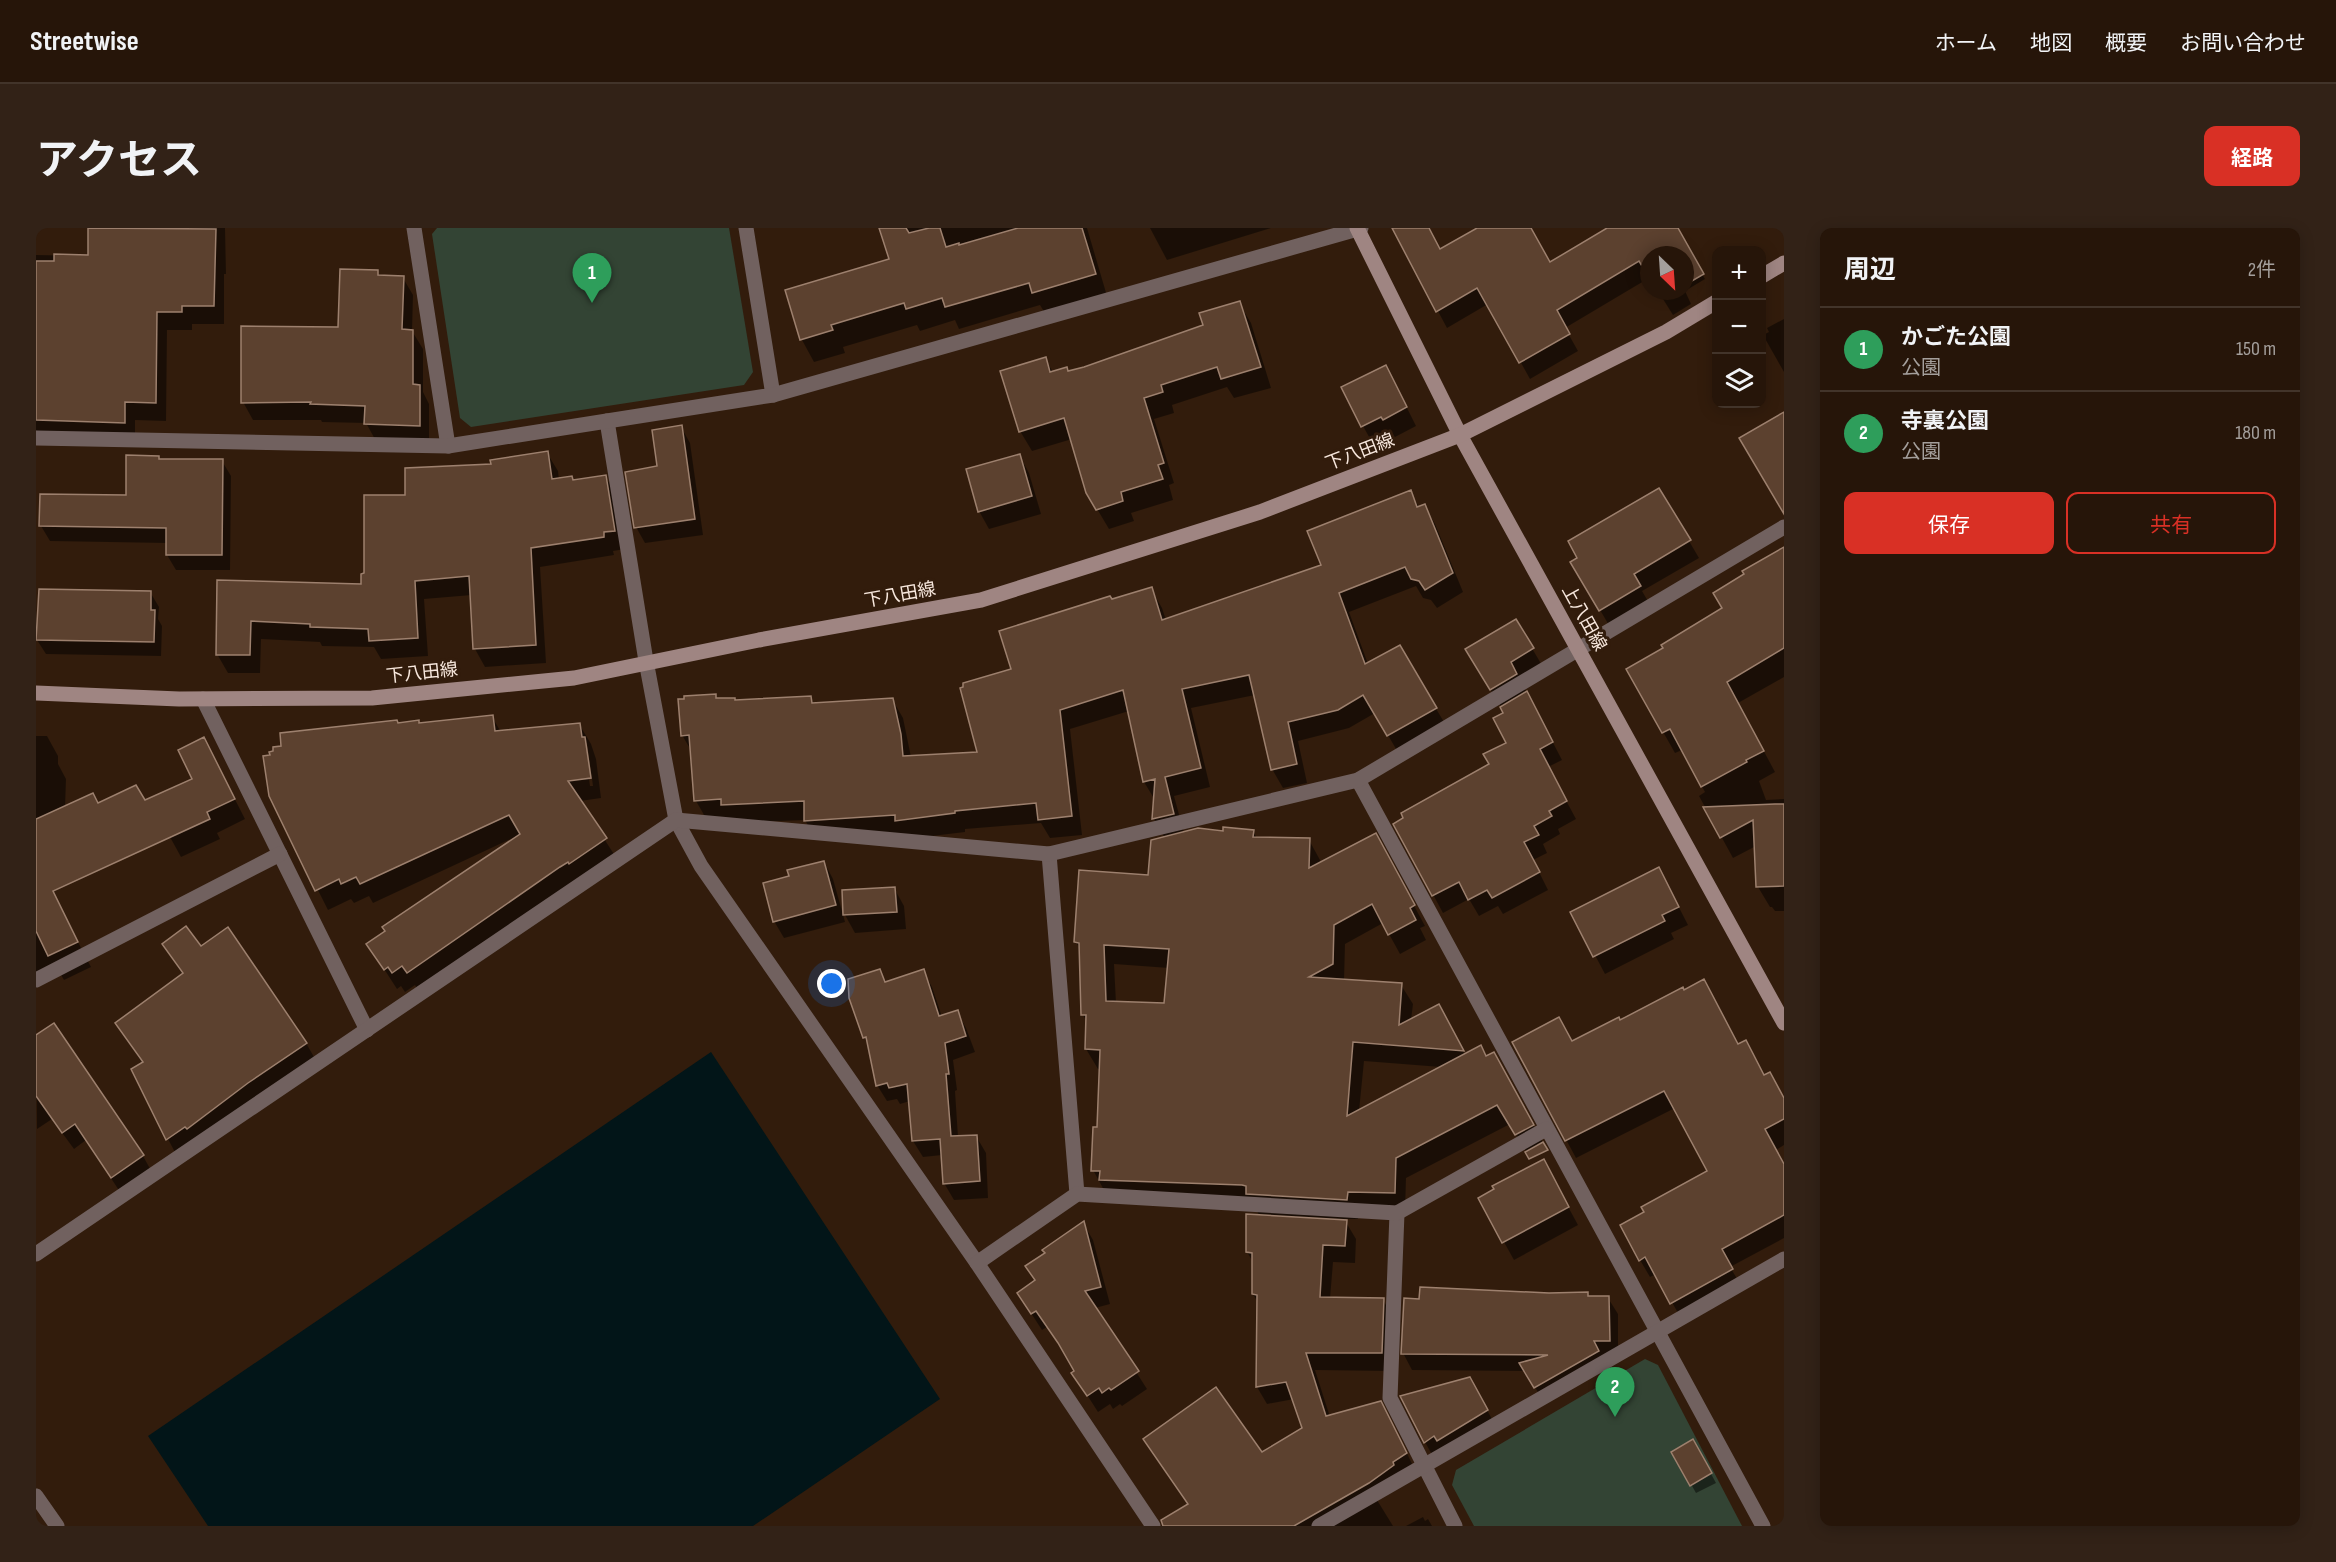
<!DOCTYPE html>
<html lang="ja">
<meta charset="utf-8">
<style>
:root{--surface:#261509;--page:#322217;--text:#f1f3f6;--muted:#a49f9c;--line:#42342a;--accent:#d93025}
body{margin:0;font-family:"Sofia Sans Condensed","Noto Sans JP",sans-serif;background:var(--page);color:var(--text)}
.controls{position:absolute;right:18px;top:18px;display:grid;overflow:hidden;border-radius:12px;box-shadow:0 3px 15px #0003}
.controls button{width:54px;height:54px;display:grid;place-items:center;padding:0;border:0;border-bottom:2px solid var(--line);background:var(--surface);color:var(--text);font:30px sans-serif}
.compass{position:absolute;left:1604px;top:18px;width:54px;height:54px;border-radius:50%;background:var(--surface);box-shadow:0 3px 15px #0003;rotate:155deg}
.you{position:absolute;left:796px;top:756px;width:21px;height:21px;margin:-15px;border:4px solid #fff;border-radius:50%;background:#1a73e8;box-shadow:0 0 0 9px #1a73e833}
.badge{display:grid;place-items:center;width:39px;height:39px;border-radius:50%;background:var(--accent);color:#fff;font-size:20px;font-weight:700}
.pin{position:absolute;translate:-50% -50px;filter:drop-shadow(0 2px 3px #0008)}
.pin::after{content:'';position:absolute;top:32px;width:21px;height:18px;background:inherit;clip-path:polygon(0 0,100% 0,50% 100%)}
.list{margin:0;padding:0;list-style:none}
h2{display:flex;justify-content:space-between;align-items:center;height:78px;margin:0;padding:0 24px;font-size:26px}
h2 small{font-size:20px;font-weight:400;color:var(--muted)}
.list li{display:grid;grid-template-columns:39px 1fr auto;gap:18px;align-items:center;box-sizing:border-box;height:84px;padding:0 24px;border-top:2px solid var(--line)}
.list b{display:block;font-size:22px;white-space:nowrap}
.list p{margin:0;font-size:20px;white-space:nowrap;color:var(--muted)}
.list em{font-size:20px;font-style:normal;color:var(--muted)}
.actions{display:flex;gap:12px;padding:18px 24px}
.actions a{flex:1;padding:14px 0;border:2px solid var(--accent);border-radius:12px;text-align:center;font-size:21px;color:var(--accent)}
.actions .main{background:var(--accent);color:#fff}
.icon{flex:none;width:33px;height:33px;fill:none;stroke:currentColor;stroke-width:2;stroke-linecap:round;stroke-linejoin:round}
.map{position:relative;flex:none;width:1748px;height:1298px;overflow:hidden;border-radius:12px}
header{display:flex;align-items:center;gap:36px;box-sizing:border-box;height:84px;padding:0 30px;background:var(--surface);border-bottom:2px solid var(--line)}
header strong{font-size:28px}
nav{display:flex;gap:33px;margin-inline-start:auto;font-size:21px}
.intro{display:flex;align-items:center;justify-content:space-between;box-sizing:border-box;height:144px;padding:0 36px}
h1{margin:0;font-size:42px}
.button{padding:15px 27px;border-radius:12px;background:var(--accent);color:#fff;font-size:21px;font-weight:700}
main{display:flex;gap:36px;padding:0 36px}
aside{flex:1;background:var(--surface);border-radius:12px;box-shadow:0 3px 15px #0003}
.map>svg:first-child{display:block}
</style>
<header>
<strong>Streetwise</strong>
<nav><a>ホーム</a><a>地図</a><a>概要</a><a>お問い合わせ</a></nav>
</header>
<div class="intro"><h1>アクセス</h1><a class="button">経路</a></div>
<main>
<div class="map">
<svg width="1748" height="1298" viewBox="0 0 1748 1298">
<rect width="100%" height="100%" fill="#321c0c"/>
<g fill="#334434">
<path d="M401,0H693L717,144L708,157L435,199L424,190L396,6Z"/>
<path d="M1609,1131L1622,1137L1706,1298H1438L1416,1257L1420,1242Z"/>
</g>
<path fill="#021518" d="M675,824L904,1171L717,1298H172L112,1208Z"/>
<g fill="#0007" fill-rule="evenodd">
<path d="M54,0H189L190,46H188V96H156V102H131L130,193L99,192V213L5,210L0,202V27L53,28Z"/>
<path d="M845,0H1051L1071,68L1010,87L1004,77L923,101L919,92L884,103L881,97L807,119L809,125L778,134L766,112L751,63L854,32Z"/>
<path d="M1114,0H1235L1131,32Z"/>
<path d="M1392,0L1404,23L1465,0H1493L1514,36L1574,0H1640L1669,51L1649,63V27H1613V50L1529,100L1542,123L1494,151L1452,76L1411,100L1358,1Z"/>
<path d="M341,43L344,49L367,50L377,67L376,103L387,121V164L393,176V215L340,213L330,195L286,194L285,192H217L207,174L303,100Z"/>
<path d="M1622,63H1649L1655,76L1637,87Z"/>
<path d="M1203,75L1215,95L1235,160L1198,170L1191,159L1136,177L1138,185L1118,191L1138,255L1133,257L1137,272L1095,285L1098,293L1073,301L1051,264L1036,211L996,223L984,203L1009,131L1017,144H1033L1169,98Z"/>
<path d="M1748,91V144L1727,107L1733,104L1731,100Z"/>
<path d="M1359,156L1380,198L1359,209L1356,206L1337,216L1327,198Z"/>
<path d="M645,199L654,215L667,307L609,315L600,299L623,239Z"/>
<path d="M511,225L522,243L523,252L538,253L569,248L580,267L589,321L577,323L578,327L504,339L510,435L449,439L439,421L436,367L388,371L392,428L345,431L338,419L286,418L284,414L225,411L224,445H192L181,426L182,353L327,357L329,347L370,268L456,238Z"/>
<path d="M983,227L993,245L1005,286L953,301L943,283Z"/>
<path d="M123,232L186,233L195,248L194,342H140L131,327V315L14,313L5,298L92,269Z"/>
<path d="M1623,262L1663,330L1606,363L1613,375L1574,399L1536,334Z"/>
<path d="M1374,264L1383,279L1388,277L1399,296L1427,364L1401,380L1395,372L1387,370L1380,358L1313,384L1332,436L1363,419L1411,499L1363,526L1339,485L1313,500L1262,513L1271,555L1247,560L1236,541L1219,467L1155,480L1174,559L1138,568L1148,605L1217,603L1221,611L1273,612L1284,632V636L1350,626L1389,698L1384,700L1390,712L1364,726L1347,695L1309,716L1308,753L1365,757L1377,776L1375,792L1414,797L1429,827L1450,830L1469,845L1508,917L1492,926L1474,896L1370,950L1369,984L1322,983V991H1308L1320,1011L1319,1035L1297,1034L1294,1071L1347,1072L1357,1089L1355,1143L1279,1142L1294,1189L1355,1193L1380,1244L1341,1272L1357,1298H1143L1153,1277L1109,1211L1226,1226L1268,1200L1258,1171L1231,1176L1221,1159L1222,1075L1217,1066V1034L1211,1024L1224,988L1217,977L1068,962L1057,942L1062,900L1065,841H1062L1050,821L1051,794L1047,787L1045,723L1040,714L1113,649L1129,610L1118,591L1119,572L1108,554L1093,483L1034,501L1046,607L1014,610L1005,595L929,601V604L871,611L780,612L769,592L698,595L671,592L660,573L656,524L646,507L679,468L681,471L700,474L774,469L778,476L856,471L867,490L875,529L943,525L977,442L1076,373L1115,361L1126,380L1130,392L1287,338ZM1078,736L1133,740L1130,777L1080,775ZM1328,833L1405,839L1323,883Z"/>
<path d="M1748,320V449L1702,475L1739,544L1723,553L1730,572L1748,571V683H1739L1736,679H1734L1722,659L1720,618L1697,630L1663,568L1669,564L1646,522L1639,525L1592,442L1629,421L1687,381Z"/>
<path d="M4,362L114,364L123,379L122,391L126,398L125,428L10,426L1,412Z"/>
<path d="M1480,393L1507,439L1484,452L1526,532L1512,539L1540,591L1522,601L1524,606L1507,616L1511,625L1497,632L1512,662L1467,686L1462,678L1443,688L1433,671L1407,685L1359,596L1455,537L1472,516L1469,485L1441,439Z"/>
<path d="M456,489L465,504L543,496L555,516L560,531L565,570L544,573L581,631L383,764L379,757L369,764L365,758L361,761L332,716L479,611V609L337,675L333,668L318,675L315,671L292,682L234,567L362,496L383,497ZM548,515H551L557,558H554Z"/>
<path d="M0,508H11L22,528V536L30,551L29,580L108,574L158,552L168,511L209,591L181,605L184,611L145,629L134,609L0,633Z"/>
<path d="M788,634L797,651L809,694L748,710L738,693L755,649Z"/>
<path d="M8,649L55,739L28,752L25,747L0,760V653Z"/>
<path d="M1632,658L1652,697L1635,705L1638,711L1569,746L1536,684Z"/>
<path d="M858,660L868,678L870,701L819,705L809,687L807,664Z"/>
<path d="M128,717L164,720L270,815L282,836L143,932L96,842L107,836L81,796L147,747Z"/>
<path d="M843,742L851,755L887,743L896,759L906,789L921,784L930,800L939,824L917,832L921,862L919,863L922,909L940,908L950,925L952,970L918,972L908,955L906,927L887,929L877,913L874,873L864,876L861,871L851,873L841,857L833,818L828,809Z"/>
<path d="M1584,794L1702,818L1748,872V917L1740,922L1748,938V1010L1694,1039L1706,1059L1646,1092L1620,1046L1614,1049L1604,1032L1610,984L1673,944L1639,880L1540,930L1478,815H1536Z"/>
<path d="M0,809L107,928L117,946L86,967L50,912L38,921L16,891L1,901Z"/>
<path d="M1517,951L1542,997L1478,1032L1444,971Z"/>
<path d="M1047,995L1057,1012L1074,1076L1059,1080L1111,1161L1086,1178L1084,1176L1077,1181L1074,1176L1062,1184L1037,1145L1040,1143L1034,1133L1011,1099L1006,1102L993,1082L1010,1026Z"/>
<path d="M1551,1066L1554,1070H1572L1582,1086V1129L1508,1175L1490,1143L1376,1142L1367,1125L1513,1067Z"/>
<path d="M1433,1150L1461,1200L1399,1232L1389,1214Z"/>
<path d="M1657,1213L1680,1255L1660,1265L1637,1224Z"/>
<path d="M1387,1289L1389,1293L1392,1291L1396,1298H1370Z"/>
</g>
<g fill="#5c412f" stroke="#9d806e" stroke-width="1.5" fill-rule="evenodd">
<path d="M52,0L180,1L178,78H146V84H121L120,175L89,174V195L0,192V33H18V26L52,27Z"/>
<path d="M843,0H870L873,5L893,0H904L910,19L923,15V17L982,0H1046L1060,46L996,65L993,55L909,79L906,70L870,81L868,75L795,97L797,102L764,112L749,62L853,31Z"/>
<path d="M1356,0H1393L1404,21L1441,0H1495L1514,34L1571,0H1642L1668,46L1649,57V27H1613V50L1603,33L1521,82L1534,106L1483,135L1441,60L1400,84Z"/>
<path d="M304,41L342,42V47L368,48L366,101L377,102V156L384,157V198L328,196L329,178L274,176L275,174L205,175V98L302,99Z"/>
<path d="M1204,73L1225,139L1185,151L1181,139L1125,157L1127,164L1108,170L1128,235L1122,237L1127,251L1085,264L1087,273L1060,282L1050,265L1028,190L983,204L964,143L1010,129L1014,144L1031,139L1032,143L1048,139L1167,97L1163,85Z"/>
<path d="M1350,137L1371,179L1347,192L1345,189L1325,199L1305,159Z"/>
<path d="M1748,184V286L1703,210Z"/>
<path d="M646,197L659,291L598,300L589,244L621,238L616,202Z"/>
<path d="M512,223L516,251L536,248L537,252L570,247L579,303L568,304V309L495,320L500,417L437,421L433,348L379,353L382,410L333,413L332,401L274,399V396L215,393L214,427H180L181,352L325,356V346L328,345V267H369V240L455,236L454,232Z"/>
<path d="M984,226L996,268L942,284L930,241Z"/>
<path d="M90,227L123,228V231H187L186,327H130V300L3,298L4,266L90,267Z"/>
<path d="M1623,260L1655,312L1598,346L1605,358L1563,383L1534,334L1541,330L1532,313Z"/>
<path d="M1375,262L1381,279L1389,276L1417,345L1389,362L1383,353L1375,351L1369,339L1303,365L1329,436L1364,417L1401,480L1351,508L1327,467L1302,482L1252,494L1261,536L1235,542L1213,447L1146,461L1165,540L1129,549L1138,586L1116,591L1119,551L1107,554L1087,462L1024,482L1036,588L1002,592L1000,575L919,583V585L859,593V587L768,593V573L685,577V571L658,573L653,507L645,508L642,471H648V468L680,466V470H699V472L775,468L776,475L857,470L865,506L867,528L941,524L924,460L927,459V455L975,441L963,403L1074,368L1076,371L1116,359L1126,392L1285,337L1271,303Z"/>
<path d="M1748,319V420L1691,454L1728,523L1710,532L1711,534L1665,559L1634,501L1626,505L1590,441L1627,420L1625,417L1686,380L1677,365L1708,346L1706,343Z"/>
<path d="M3,361L115,363V382H119L118,414L0,412Z"/>
<path d="M1480,391L1498,420L1475,434L1481,446L1454,462L1429,421Z"/>
<path d="M1491,463L1517,514L1504,521L1531,573L1513,583L1516,588L1498,598L1503,607L1488,614L1504,644L1456,670L1451,662L1432,672L1423,654L1396,668L1357,596L1367,590L1365,585L1453,536L1447,526L1470,515L1457,490L1467,485L1464,479Z"/>
<path d="M457,487L459,503L544,495L546,509H549L555,550L532,553L571,610L533,636L532,634L524,639L371,745L366,738L356,745L352,739L348,742L330,716L349,703L346,699L484,606L473,587L324,656L320,649L305,656L303,651L279,663L233,568L227,528L234,527L233,524L237,523V519L245,518L244,505L361,492L362,495L383,492V495Z"/>
<path d="M168,509L199,571L171,584L174,591L17,663L42,714L12,728L0,703V591L57,565L62,575L100,557L109,572L156,551L142,522Z"/>
<path d="M1739,576H1748V658L1720,659L1717,592L1684,610L1667,579Z"/>
<path d="M1187,599L1218,602L1217,609L1274,610L1273,640L1340,605L1379,677L1374,680L1380,692L1352,707L1336,676L1298,697L1297,736L1273,749L1366,755L1363,797L1403,776L1428,823L1317,814L1311,888L1445,817L1450,828L1458,824L1498,897L1479,907L1461,877L1360,930L1359,965L1312,964L1311,972L1210,966V958L1206,957L1063,952L1064,943H1055L1057,899H1061L1064,822L1049,821L1050,787H1045L1043,715L1038,714L1043,642L1112,647L1115,612L1162,600L1187,603ZM1068,717L1133,721L1128,775L1070,773Z"/>
<path d="M788,633L800,677L737,694L727,655L753,648L751,642Z"/>
<path d="M1623,639L1643,679L1626,687L1629,693L1557,729L1534,684Z"/>
<path d="M859,659L861,684L807,687L806,662Z"/>
<path d="M150,698L165,718L192,699L271,815L212,855L151,901L149,899L130,912L95,841L107,834L79,795L147,745L126,716Z"/>
<path d="M844,741L849,754L888,741L903,788L922,782L930,808L909,815L913,846H910L915,908L941,907L944,953L907,956L904,911L876,913L871,856L853,860L851,855L840,858L830,809L827,810L813,770L812,751Z"/>
<path d="M1668,751L1702,816L1710,812L1728,847L1734,844L1748,870V891L1729,901L1748,936V987L1686,1021L1697,1041L1634,1076L1609,1029L1603,1033L1584,997L1608,984L1605,979L1671,943L1628,863L1529,913L1476,814L1523,789L1536,813L1583,789L1584,792L1647,759L1648,762Z"/>
<path d="M18,795L108,927L75,950L39,896L26,905L0,868V807Z"/>
<path d="M1507,914L1512,922L1493,931L1489,924Z"/>
<path d="M1508,931L1533,979L1466,1015L1442,970L1458,961L1456,958Z"/>
<path d="M1210,986L1311,992L1309,1018L1287,1017L1284,1069L1348,1070L1346,1125H1270L1290,1188L1345,1173L1371,1225L1357,1234L1358,1237L1333,1255L1258,1298H1127L1125,1292L1152,1276L1107,1211L1180,1159L1226,1224L1266,1200L1250,1154L1220,1159L1221,1067L1216,1066V1025L1210,1024Z"/>
<path d="M1048,993L1065,1059L1049,1063L1103,1143L1075,1162L1073,1160L1066,1165L1063,1160L1051,1168L1035,1145L1038,1143L1022,1115L1000,1083L995,1086L981,1065L999,1052L989,1038L1009,1025L1006,1022Z"/>
<path d="M1384,1059L1513,1065L1552,1064V1068H1573L1574,1113H1558L1563,1123L1498,1160L1483,1135L1512,1127L1365,1126L1368,1070L1383,1071Z"/>
<path d="M1434,1149L1452,1182L1401,1213L1398,1208L1388,1215L1364,1168Z"/>
<path d="M1657,1211L1676,1245L1654,1258L1635,1224Z"/>
</g>
<g fill="none" stroke-linecap="round" stroke-linejoin="round">
<g stroke="#71615f" stroke-width="15">
<path d="M378,0L412,218"/>
<path d="M710,0L737,167"/>
<path d="M571,193L610,433L640,592L665,638L941,1035L1117,1298"/>
<path d="M0,210L412,218L571,193L737,167L1325,0"/>
<path d="M167,471L331,802"/>
<path d="M1322,552L1727,1298"/>
<path d="M1013,626L1041,966"/>
<path d="M0,752L244,626"/>
<path d="M1361,985L1354,1170L1419,1298"/>
<path d="M0,1026L640,592L1013,626L1322,552L1748,299"/>
<path d="M941,1035L1041,966L1361,985L1510,901"/>
<path d="M0,1268L21,1298"/>
<path d="M1283,1298L1748,1031"/>
</g>
<g stroke="#9f8582" stroke-width="15">
<path d="M1321,0L1424,207L1748,795"/>
<path d="M1726,48L1748,35"/>
<path d="M0,465L143,471L336,470L538,450L723,412L945,372L1224,284L1424,207L1630,104L1680,74"/>
</g>
</g>
<g text-anchor="middle" dominant-baseline="central" stroke-width="6" stroke-linejoin="round" paint-order="stroke">
<g font-size="18" fill="#f8e8de" stroke="#321c0c">
<text transform="translate(1324 224) rotate(-21)">下八田線</text>
<text transform="translate(864 367) rotate(-10)">下八田線</text>
<text transform="translate(1548 390) rotate(61)">上八田線</text>
<text transform="translate(386 445) rotate(-6)">下八田線</text>
</g>
</g>
</svg>
<div class="controls">
<button>+</button>
<button>−</button>
<button><svg class="icon" aria-label="layers" viewBox="0 0 24 24"><path d="M12 4l9 5-9 5-9-5zM3 14l9 5 9-5"/></svg></button>
</div>
<svg class="compass" viewBox="-18 -18 36 36"><path d="M0-13l5 13h-10z" fill="#e53935"/><path d="M0 13l5-13h-10z" fill="#a49f9c"/></svg>
<div class="you"></div>
<div class="pin badge" style="left:556px;top:75px;background:#2e9e5b">1</div>
<div class="pin badge" style="left:1579px;top:1189px;background:#2e9e5b">2</div>
</div>
<aside>
<h2>周辺<small>2件</small></h2>
<ul class="list">
<li><span class="badge" style="background:#2e9e5b">1</span><div><b>かごた公園</b><p>公園</p></div><em>150 m</em></li>
<li><span class="badge" style="background:#2e9e5b">2</span><div><b>寺裏公園</b><p>公園</p></div><em>180 m</em></li>
</ul>
<div class="actions"><a class="main">保存</a><a>共有</a></div>
</aside>
</main>
